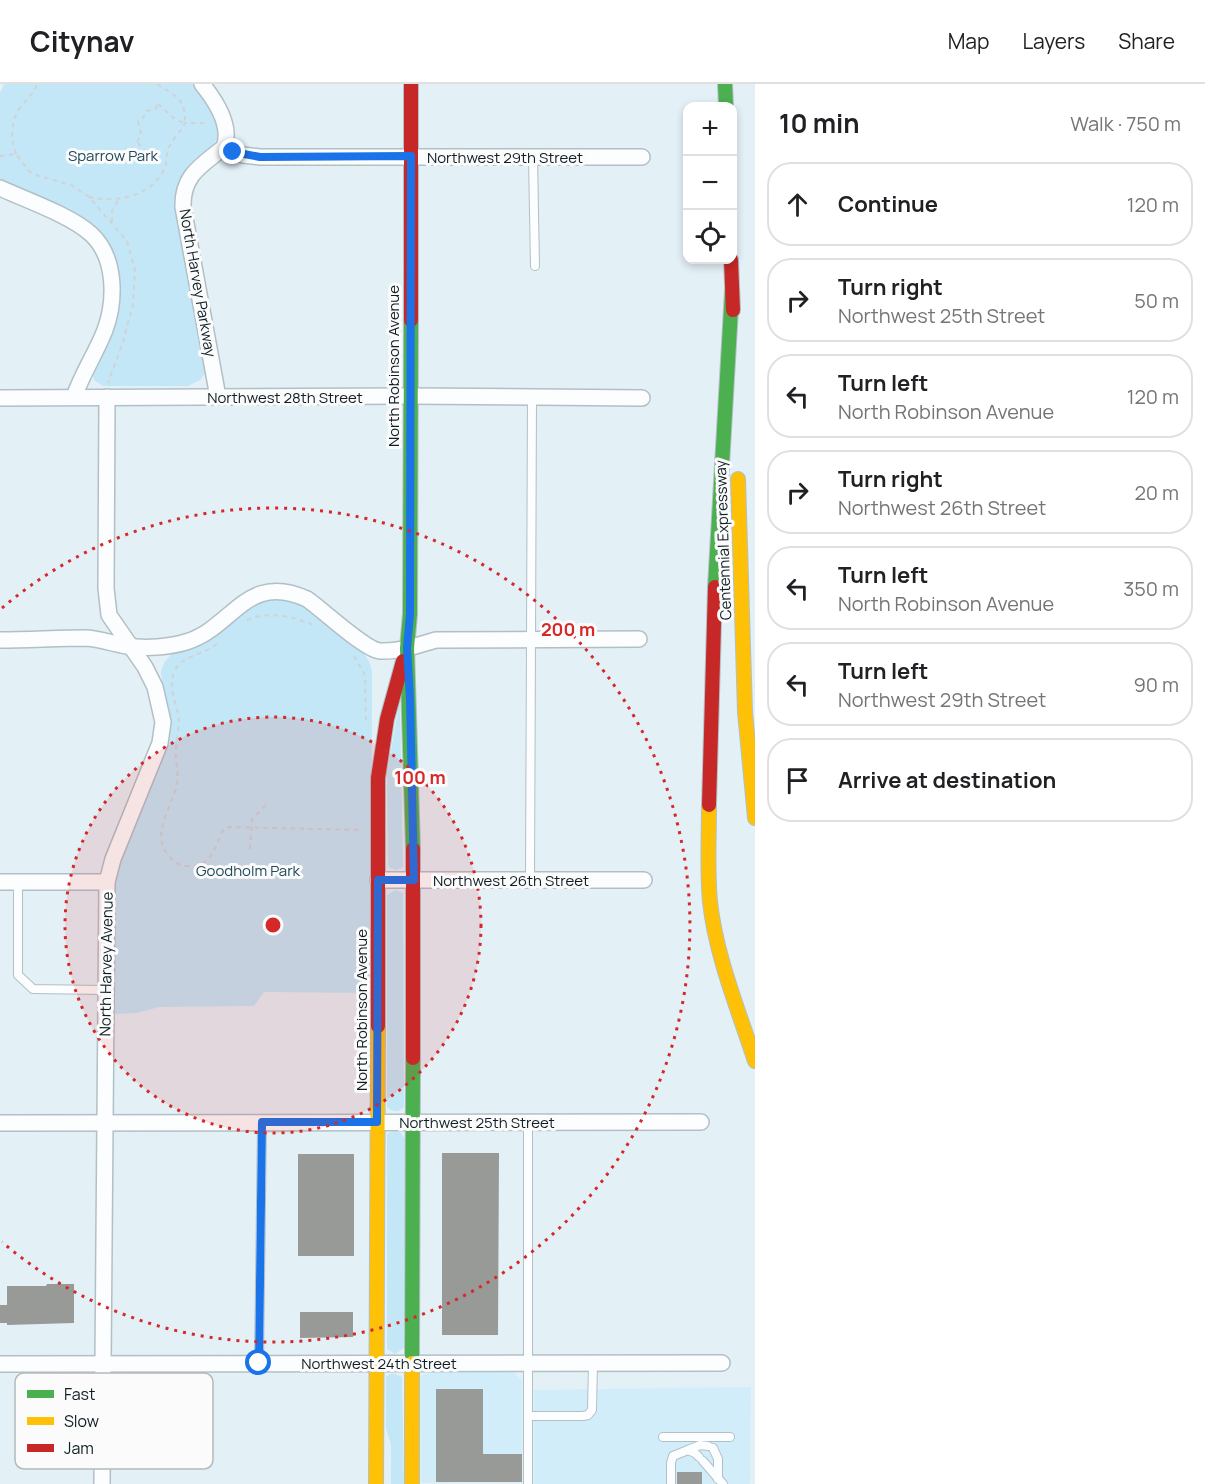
<!DOCTYPE html>
<meta charset="utf-8">
<style>
:root{--surface:#fff;--page:#f2f2f2;--text:#202124;--muted:#757577;--line:#e0e0e0}
body{margin:0;font-family:Manrope,sans-serif;background:var(--page);color:var(--text)}
.controls{position:absolute;right:18px;top:18px;display:grid;overflow:hidden;border-radius:12px;box-shadow:0 3px 9px #0003}
.controls button{width:54px;height:54px;display:grid;place-items:center;padding:0;border:0;border-bottom:2px solid var(--line);background:var(--surface);color:var(--text);font:30px sans-serif}
.stop{position:absolute;width:18px;height:18px;margin:-14px;border:4px solid #1a73e8;border-radius:50%;background:#fff}
.stop.end{background:#1a73e8;border-color:#fff;box-shadow:0 2px 6px #0008}
.list{margin:0;padding:0;list-style:none}
h2{display:flex;justify-content:space-between;align-items:center;height:78px;margin:0;padding:0 24px;font-size:26px}
h2 small{font-size:20px;font-weight:400;color:var(--muted)}
.list li{display:grid;grid-template-columns:39px 1fr auto;gap:18px;align-items:center;box-sizing:border-box;height:84px;margin:0 12px 12px;padding:0 12px;border:2px solid var(--line);border-radius:24px}
.list b{display:block;font-size:22px;white-space:nowrap}
.list p{margin:0;font-size:20px;white-space:nowrap;color:var(--muted)}
.list em{font-size:20px;font-style:normal;color:var(--muted)}
.icon{flex:none;width:33px;height:33px;fill:none;stroke:currentColor;stroke-width:2;stroke-linecap:round;stroke-linejoin:round}
.map{position:relative;flex:none;width:755px;height:1400px;overflow:hidden}
header{display:flex;align-items:center;gap:36px;box-sizing:border-box;height:84px;padding:0 30px;background:var(--surface);border-bottom:2px solid var(--line)}
header strong{font-size:28px}
nav{display:flex;gap:33px;margin-inline-start:auto;font-size:21px}
main{display:flex}
aside{flex:1;background:var(--surface)}
.map>svg:first-child{display:block}
</style>
<header>
<strong>Citynav</strong>
<nav><a>Map</a><a>Layers</a><a>Share</a></nav>
</header>
<main>
<div class="map">
<svg width="755" height="1400" viewBox="0 0 755 1400">
<rect width="100%" height="100%" fill="#e3f0f6"/>
<g fill="#d2edfa">
<path d="M512,1287L522,1296V1398L421,1399L420,1292L431,1288Z"/>
<path d="M751,1303L750,1400H534V1306Z"/>
</g>
<g fill="#c3e7f7">
<path d="M4,0H194L213,26L220,50L211,64L185,92L206,288L200,296L188,302H103L94,296L92,288L110,245L102,156L0,98V9Z"/>
<path d="M265,515H291L301,518C320,533 369,561 372,587L371,909L264,908L254,922L159,923L137,929L113,930V804L118,785L169,655L170,629L163,604L161,588L164,579L172,569L239,528Z"/>
<path d="M400,616L403,783L397,786L390,784L388,781L387,689Z"/>
<path d="M395,806L403,809L404,1023C398,1029 392,1028 387,1023V811Z"/>
<path d="M394,1047L401,1049L405,1055L404,1264L395,1270L387,1265V1050Z"/>
<path d="M392,1289L402,1293L404,1400H391V1361L386,1344V1293Z"/>
</g>
<g fill="#989a97">
<path d="M442,1069H499L498,1251H442Z"/>
<rect x="298" y="1070" width="56" height="102"/>
<path d="M47,1200H74V1239L7,1241V1239H0V1221H7V1202H46Z"/>
<path d="M300,1228H353V1253L300,1254Z"/>
<path d="M436,1305H483V1370H522V1398H436Z"/>
<rect x="677" y="1388" width="25" height="12"/>
</g>
<g fill="none" stroke-linecap="round" stroke-linejoin="round">
<g stroke="#b2c0c6" stroke-width="10">
<g id="lane">
<path d="M533,73L535,182"/>
<path d="M530,796L532,314"/>
<path d="M18,798V891L33,905L105,906"/>
<path d="M259,1279L262,1038"/>
<path d="M528,1332H583L588,1331L592,1326L593,1279"/>
<path d="M663,1353H730"/>
<path d="M713,1364L718,1375V1395"/>
<path d="M688,1366L700,1361L708,1362"/>
<path d="M703,1377L723,1400"/>
<path d="M528,1400V1038"/>
<path d="M671,1400V1379L673,1372L688,1366L695,1369L699,1373"/>
</g>
</g>
<g stroke="#b2c0c6" stroke-width="18">
<g id="street">
<path d="M202,0C215,16 232,42 224,63C203,81 182,90 183,123L218,313"/>
<path d="M224,63L243,71L260,73H642"/>
<path d="M0,104C26,116 70,131 91,150C116,173 116,216 105,246C96,269 82,290 74,313"/>
<path d="M0,314L409,312L642,314"/>
<path d="M0,556C29,556 58,554 87,554C100,555 114,560 127,562C146,565 169,563 186,558C233,544 246,487 307,515C323,526 365,566 380,567C399,568 419,561 436,556L639,555"/>
<path d="M378,796H644"/>
<path d="M0,798H107"/>
<path d="M0,1039L701,1038"/>
<path d="M0,1280L722,1279"/>
<path d="M102,1400L107,798L113,775L160,659L163,638L155,603L145,583L109,531L106,504L107,313"/>
</g>
</g>
<g stroke="#b2c0c6" stroke-width="16">
<g id="fast">
<path d="M725,0L726,22"/>
<path d="M411,236L410,530L407,564L413,765"/>
<path d="M715,503L732,207"/>
<path d="M412,1279L413,974"/>
</g>
</g>
<g stroke="#b2c0c6" stroke-width="16">
<g id="slow">
<path d="M738,395L745,628L755,734"/>
<path d="M709,721C709,754 707,786 710,818C716,872 738,925 755,977"/>
<path d="M376,1400L378,942"/>
<path d="M412,1400V1279"/>
</g>
</g>
<g stroke="#b2c0c6" stroke-width="16">
<g id="jam">
<path d="M731,176L733,226"/>
<path d="M411,236V0"/>
<path d="M709,721L715,503"/>
<path d="M413,765V974"/>
<path d="M378,942V694L387,635L403,577"/>
</g>
</g>
<g stroke="#cfd3d5" stroke-width="2" stroke-dasharray="4.5 4.5" stroke-linecap="butt">
<path d="M157,0C175,12 186,14 185,39L176,36L157,19"/>
<path d="M137,58L141,50L138,37L144,33L146,27L155,25L158,21"/>
<path d="M138,59L151,75L166,79"/>
<path d="M16,70C11,54 10,38 20,24C26,15 34,10 37,0"/>
<path d="M0,72L16,70L29,87L39,92L71,101L89,113L127,157L135,186L133,220L123,258L108,299"/>
<path d="M89,113C116,119 150,113 164,86C167,79 166,70 169,63C173,54 181,48 185,39H208"/>
<path d="M112,138V127L119,115"/>
<path d="M247,536C270,526 294,533 316,542"/>
<path d="M217,560C205,570 182,572 175,586C166,604 179,622 179,640C178,649 176,658 176,667C175,678 179,688 177,699C173,724 149,749 169,772C174,778 180,782 188,782C214,782 214,763 223,746L230,743L360,746"/>
<path d="M354,572L365,591L366,640"/>
<path d="M250,765L252,735L269,718"/>
</g>
<use href="#lane" stroke="#fbfdfe" stroke-width="8"/>
<use href="#street" stroke="#fbfdfe" stroke-width="15"/>
<use href="#fast" stroke="#4caf50" stroke-width="14"/>
<use href="#slow" stroke="#ffc107" stroke-width="14"/>
<use href="#jam" stroke="#c62828" stroke-width="14"/>
</g>
<g fill="none" stroke-linecap="round" stroke-linejoin="round">
<path stroke="#1a73e8" stroke-width="8" d="M233,68L260,73L411,72L410,530L407,564L410,614L414,796H378L377,1038H262L259,1279"/>
</g>
<circle cx="273" cy="841" r="208" fill="#d62828" fill-opacity=".12"/>
<g fill="none" stroke="#d62828" stroke-width="3" stroke-dasharray="3 6">
<circle cx="273" cy="841" r="208"/>
<path d="M2 524A417 417 0 1 1 2 1158"/>
</g>
<g text-anchor="middle" dominant-baseline="central" stroke-width="6" stroke-linejoin="round" paint-order="stroke">
<g font-size="15" fill="#214a5b" stroke="#fbfbfb">
<text x="113" y="71">Sparrow Park</text>
<text x="248" y="786">Goodholm Park</text>
</g>
<g font-size="15" fill="#0e1e24" stroke="#fbfbfb">
<text x="505" y="73">Northwest 29th Street</text>
<text transform="translate(198 199) rotate(80)">North Harvey Parkway</text>
<text transform="translate(393 282) rotate(-90)">North Robinson Avenue</text>
<text x="285" y="313">Northwest 28th Street</text>
<text transform="translate(723 456) rotate(-92)">Centennial Expressway</text>
<text x="511" y="796">Northwest 26th Street</text>
<text transform="translate(106 880) rotate(-89)">North Harvey Avenue</text>
<text transform="translate(361 926) rotate(-90)">North Robinson Avenue</text>
<text x="477" y="1038">Northwest 25th Street</text>
<text x="379" y="1279">Northwest 24th Street</text>
</g>
</g>
<rect x="15" y="1289" width="198" height="96" rx="9" fill="#fbfbfb" stroke="#b4b9ba" stroke-width="1.5"/>
<rect x="27" y="1306" width="27" height="8" fill="#4caf50"/>
<rect x="27" y="1333" width="27" height="8" fill="#ffc107"/>
<rect x="27" y="1360" width="27" height="8" fill="#c62828"/>
<g font-size="16" fill="#0e1e24">
<text x="64" y="1316">Fast</text>
<text x="64" y="1343">Slow</text>
<text x="64" y="1370">Jam</text>
</g>
<circle cx="273" cy="841" r="9" fill="#d62828" stroke="#fbfbfb" stroke-width="3"/>
<g font-size="18" text-anchor="middle" font-weight="bold" fill="#d62828" stroke="#fbfbfb" stroke-width="6" stroke-linejoin="round" paint-order="stroke">
<text x="568" y="552">200 m</text>
<text x="420" y="700">100 m</text>
</g>
</svg>
<div class="controls">
<button>+</button>
<button>−</button>
<button><svg class="icon" aria-label="locate" viewBox="0 0 24 24"><circle cx="12" cy="12" r="6"/><path d="M12 2v4M12 18v4M2 12h4M18 12h4"/></svg></button>
</div>
<div class="stop" style="left:259px;top:1279px"></div>
<div class="stop end" style="left:233px;top:68px"></div>
</div>
<aside>
<h2>10 min<small>Walk · 750 m</small></h2>
<ul class="list">
<li><svg class="icon" aria-label="ahead" viewBox="0 0 24 24"><path d="M12 20V5M6 11l6-6 6 6"/></svg><div><b>Continue</b></div><em>120 m</em></li>
<li><svg class="icon" aria-label="right" viewBox="0 0 24 24"><path d="M7 20v-9h11M14 6l5 5-5 5"/></svg><div><b>Turn right</b><p>Northwest 25th Street</p></div><em>50 m</em></li>
<li><svg class="icon" aria-label="left" viewBox="0 0 24 24"><path d="M17 20v-9H6M10 6l-5 5 5 5"/></svg><div><b>Turn left</b><p>North Robinson Avenue</p></div><em>120 m</em></li>
<li><svg class="icon" aria-label="right" viewBox="0 0 24 24"><path d="M7 20v-9h11M14 6l5 5-5 5"/></svg><div><b>Turn right</b><p>Northwest 26th Street</p></div><em>20 m</em></li>
<li><svg class="icon" aria-label="left" viewBox="0 0 24 24"><path d="M17 20v-9H6M10 6l-5 5 5 5"/></svg><div><b>Turn left</b><p>North Robinson Avenue</p></div><em>350 m</em></li>
<li><svg class="icon" aria-label="left" viewBox="0 0 24 24"><path d="M17 20v-9H6M10 6l-5 5 5 5"/></svg><div><b>Turn left</b><p>Northwest 29th Street</p></div><em>90 m</em></li>
<li><svg class="icon" aria-label="arrive" viewBox="0 0 24 24"><path d="M6 21V4h12l-3 4 3 4H6"/></svg><div><b>Arrive at destination</b></div></li>
</ul>
</aside>
</main>
